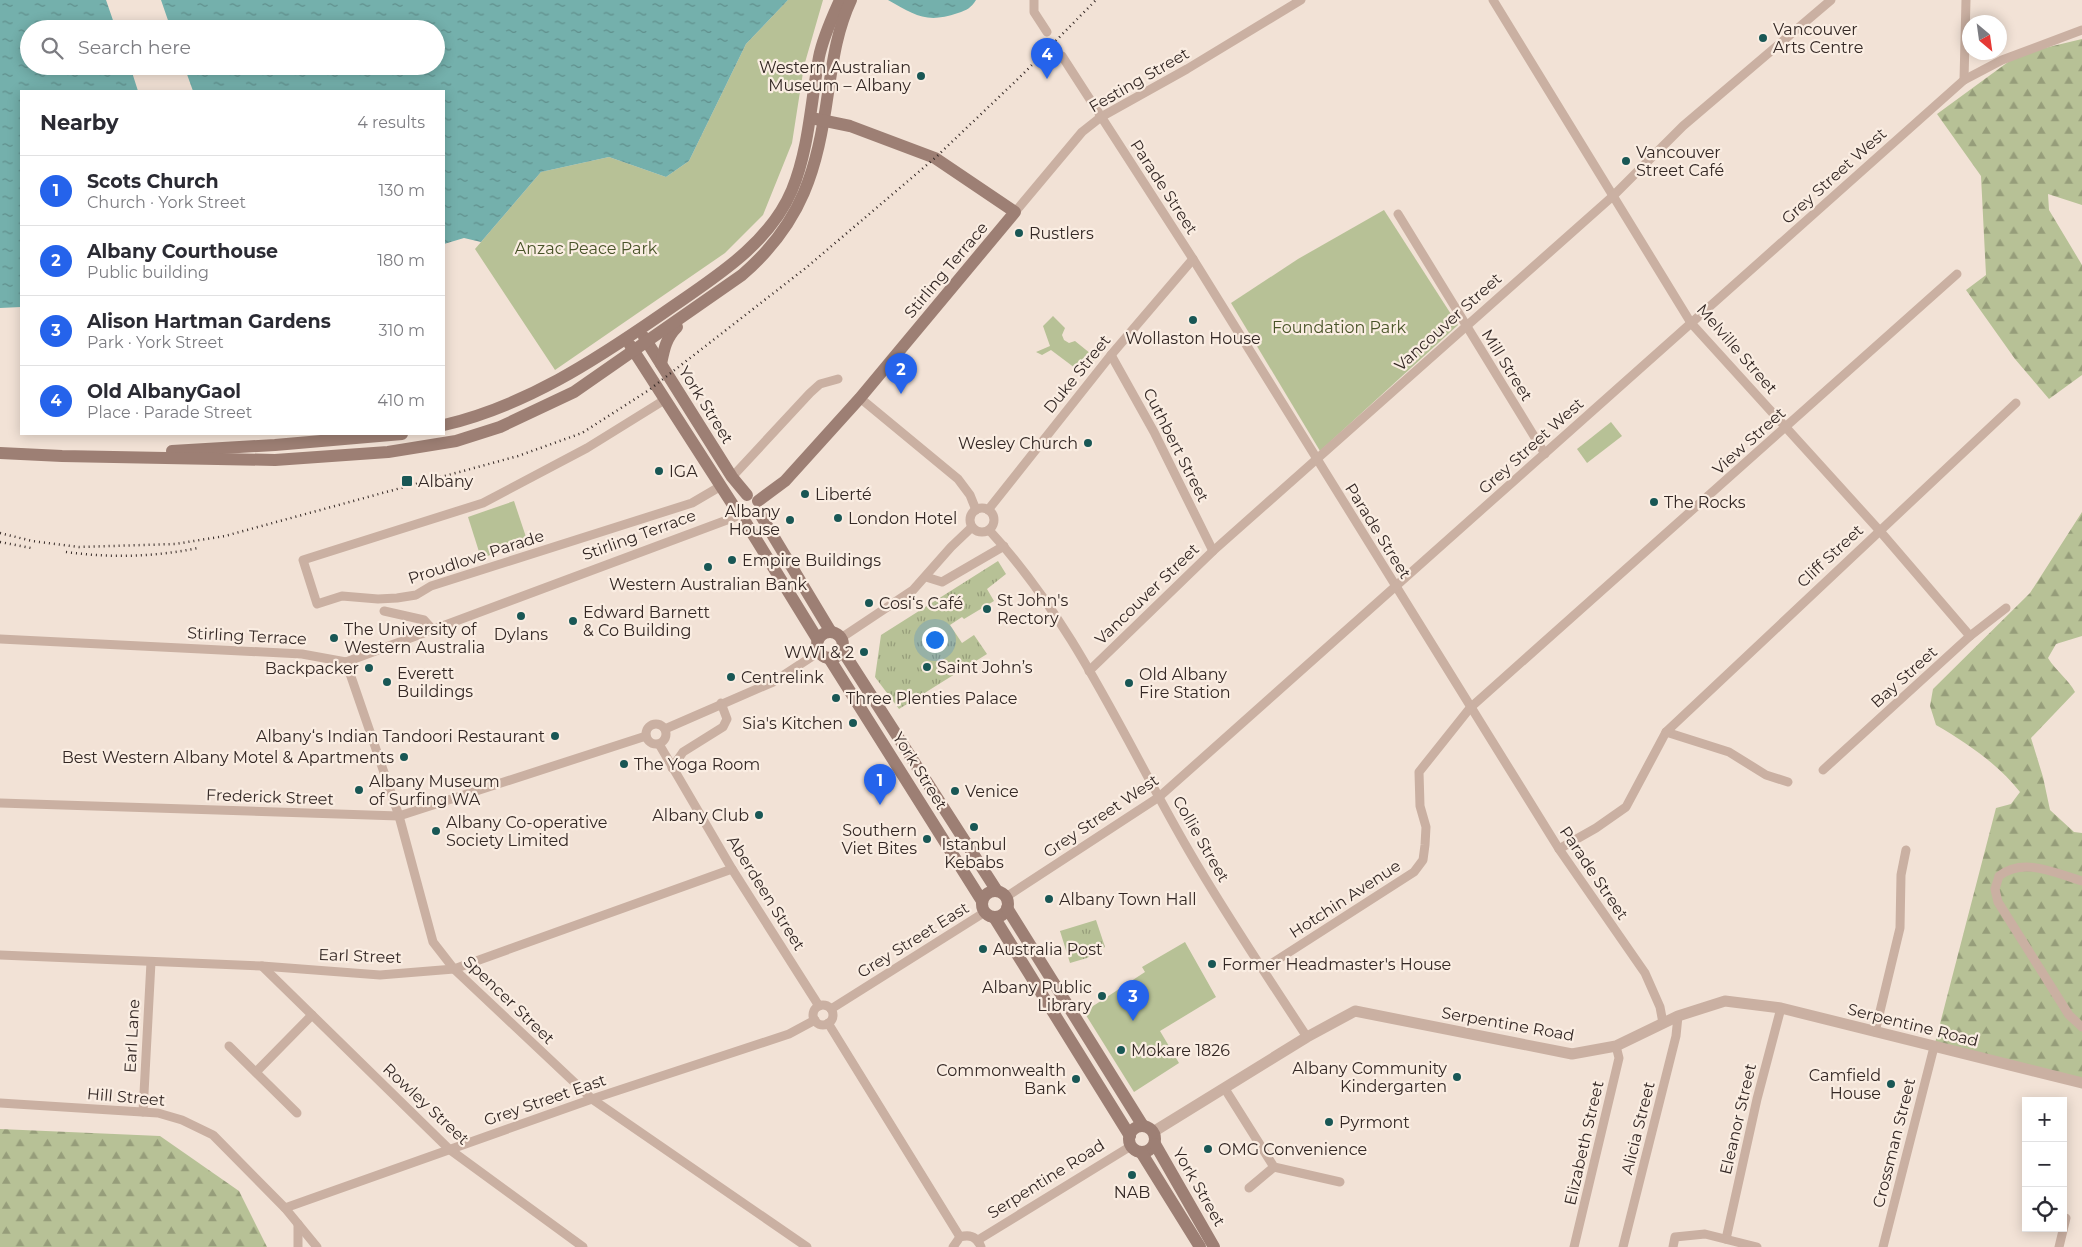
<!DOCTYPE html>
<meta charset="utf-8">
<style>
:root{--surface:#fff;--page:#f7f7f7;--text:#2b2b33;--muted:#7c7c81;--line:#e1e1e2;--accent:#2563eb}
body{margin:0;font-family:Montserrat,sans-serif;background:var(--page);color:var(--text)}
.controls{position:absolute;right:15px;bottom:15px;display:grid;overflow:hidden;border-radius:0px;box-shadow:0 2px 12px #0003}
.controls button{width:45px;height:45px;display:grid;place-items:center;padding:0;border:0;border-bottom:1px solid var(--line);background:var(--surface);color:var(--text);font:25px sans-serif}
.compass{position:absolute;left:1962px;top:15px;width:45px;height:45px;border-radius:50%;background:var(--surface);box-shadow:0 2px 12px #0003;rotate:151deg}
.you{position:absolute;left:934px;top:639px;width:18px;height:18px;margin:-12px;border:4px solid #fff;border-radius:50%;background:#1a73e8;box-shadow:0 0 0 8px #1a73e833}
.badge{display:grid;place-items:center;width:32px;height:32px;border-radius:50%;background:var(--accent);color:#fff;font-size:16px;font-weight:700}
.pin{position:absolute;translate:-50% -41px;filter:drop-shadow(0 1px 2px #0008)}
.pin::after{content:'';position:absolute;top:26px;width:18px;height:15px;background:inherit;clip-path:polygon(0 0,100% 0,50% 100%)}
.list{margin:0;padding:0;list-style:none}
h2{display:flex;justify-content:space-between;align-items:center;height:65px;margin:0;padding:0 20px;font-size:21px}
h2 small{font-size:16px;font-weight:400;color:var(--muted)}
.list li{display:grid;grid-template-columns:32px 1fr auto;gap:15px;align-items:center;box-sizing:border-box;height:70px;padding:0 20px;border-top:1px solid var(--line)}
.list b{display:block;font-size:19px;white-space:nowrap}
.list p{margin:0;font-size:16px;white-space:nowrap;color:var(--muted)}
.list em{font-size:16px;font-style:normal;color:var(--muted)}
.icon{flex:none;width:28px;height:28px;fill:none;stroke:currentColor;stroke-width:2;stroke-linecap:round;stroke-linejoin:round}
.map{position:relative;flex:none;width:2082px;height:1247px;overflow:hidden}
.search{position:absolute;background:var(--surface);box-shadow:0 2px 12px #0003;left:20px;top:20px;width:425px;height:55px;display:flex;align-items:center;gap:12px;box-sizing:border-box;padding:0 18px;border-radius:28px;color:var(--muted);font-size:19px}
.panel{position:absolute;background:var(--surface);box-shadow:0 2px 12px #0003;left:20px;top:90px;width:425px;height:345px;border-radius:0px}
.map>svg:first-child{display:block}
</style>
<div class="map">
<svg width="2082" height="1247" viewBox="0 0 2082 1247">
<defs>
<pattern id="grass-tufts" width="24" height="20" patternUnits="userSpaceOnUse" patternTransform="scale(1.25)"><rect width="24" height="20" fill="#b7c196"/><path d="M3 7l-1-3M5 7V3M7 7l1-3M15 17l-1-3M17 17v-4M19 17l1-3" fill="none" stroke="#969d7a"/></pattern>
<pattern id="forest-firs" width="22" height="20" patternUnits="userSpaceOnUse" patternTransform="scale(1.25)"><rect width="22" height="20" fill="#b7c196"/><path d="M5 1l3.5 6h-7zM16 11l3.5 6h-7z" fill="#969d7a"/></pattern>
<pattern id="water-ripples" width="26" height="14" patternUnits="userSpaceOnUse" patternTransform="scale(1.25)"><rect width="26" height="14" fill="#74b0ac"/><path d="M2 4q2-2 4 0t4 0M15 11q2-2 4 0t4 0" fill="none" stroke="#608f8c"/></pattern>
</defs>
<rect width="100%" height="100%" fill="#f2e2d6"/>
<g fill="url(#grass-tufts)">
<path d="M998,561L1006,574L987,589L994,601L964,619L962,617L950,625L962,643L974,635L987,654L899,709L875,677L881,635Z"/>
<path d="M1096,920L1105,947L1087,958L1070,963L1060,931Z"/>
</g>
<g fill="url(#forest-firs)">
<path d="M2082,39V205L2048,194L2049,210L2082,265V375L2049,399L2015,359L1966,290L1986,275L1981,176L1937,114L2019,54Z"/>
<path d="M2082,512V636L2056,644L2048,658C2056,671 2068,679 2075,692L2031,738L2043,777L2050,810L2074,832L2082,833V1083L1934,1047L1996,808L2011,804L2020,792C1998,764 1967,743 1936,725L1930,706L1933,689L2030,593Z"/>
<path d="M0,1129L160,1136L239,1191L267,1247H0Z"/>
</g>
<g fill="#b7c196">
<path d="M788,0H823L804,66L792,143L763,215L725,253L555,370L475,249L541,172L609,157L666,177L689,161L746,44Z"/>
<path d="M1384,210L1458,325L1320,451L1231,303L1298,259Z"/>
<path d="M1053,316L1065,328L1062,335L1064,340L1069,343L1075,341L1096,358L1083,374L1051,350L1042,355L1036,352L1050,346L1043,326Z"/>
<path d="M1611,422L1622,436L1587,463L1577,449Z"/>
<path d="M514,501L528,543L481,558L468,517Z"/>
<path d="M1185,942L1216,997L1160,1031L1179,1063L1134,1092L1084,1012L1145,972L1142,967Z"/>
</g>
<g fill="url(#water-ripples)">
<path d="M0,0H106L116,29H29V66H130L138,91H21V307L0,308Z"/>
<path d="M161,0H788L746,44L689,161L666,177L609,157L541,172L481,242L464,238L444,244V91H193L184,66H436V29H171Z"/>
<path d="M888,0H976C971,8 967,10 958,13C926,24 915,15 888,0Z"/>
</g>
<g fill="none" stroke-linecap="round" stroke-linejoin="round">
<g stroke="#cab0a2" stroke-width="9">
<path d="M1034,0V12L1047,32"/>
<path d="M1493,0L1691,323L1879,530L1970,636"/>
<path d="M1062,56L1193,259L1559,849L1645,973L1660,1007L1663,1023"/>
<path d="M1964,80L1966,0"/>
<path d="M1015,212L1082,132L1101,117L1187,69L1301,0"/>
<path d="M1398,214L1545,454"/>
<path d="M1111,355L1154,432L1213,551"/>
<path d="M860,398L958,479L970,495L976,510"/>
<path d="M666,399L587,448L483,503L303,560L317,604L342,596L378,599L397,598L416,595L431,586L692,503L721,486"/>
<path d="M732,477L810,393L820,384L838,379"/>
<circle cx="982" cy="520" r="12"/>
<path d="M988,510L1111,355L1193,259"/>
<path d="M989,530C1075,623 1126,743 1189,851C1226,915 1267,976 1307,1037"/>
<path d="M926,577L942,582L1004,546"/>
<path d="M384,611L424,620L434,631"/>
<path d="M841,638L913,590L951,547L972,527"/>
<path d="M0,639L302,654L346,662L735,517"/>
<path d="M346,662L399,816L433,942L454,969L592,1099L807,1247"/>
<path d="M1089,671L1213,551L1613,196L1683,126L1831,0"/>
<circle cx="656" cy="734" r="10"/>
<path d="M665,729L773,682L819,652"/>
<path d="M1666,732L1729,752L1766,775L1788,782"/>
<path d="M659,744L732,869L819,1006"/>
<path d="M672,768L683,752L723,727L727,719L721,703"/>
<path d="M1823,770L1970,636L2006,608"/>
<path d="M0,803L399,816L646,736"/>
<path d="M1559,849L1596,828L1626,807L1666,732L2016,403"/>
<path d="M2082,881C2055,873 2024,857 1999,876L1995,889L1998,902L2069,1015L2082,1027"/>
<path d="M1006,897L1159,797L1964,80L2002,60L2082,30"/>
<path d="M0,955L262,966L380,975L454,969L732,869"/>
<path d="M262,966L449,1149L583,1247"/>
<path d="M1263,969L1414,872L1423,860L1425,845L1426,827L1420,806L1419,772L1470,708L1957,274"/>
<circle cx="823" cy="1015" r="10"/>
<path d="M831,1009L985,912"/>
<path d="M828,1023L960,1237"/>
<path d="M1875,1032L1900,928L1901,875L1906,850"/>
<path d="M229,1046L297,1113"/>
<path d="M256,1072L312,1015"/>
<path d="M1225,1089L1274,1167L1340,1182"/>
<path d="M0,1103L158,1113L182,1120L213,1135L285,1208L317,1247"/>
<path d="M143,1112L151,962"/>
<path d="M1249,1188L1274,1167"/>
<path d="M285,1208L592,1099L789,1034L815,1020"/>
<path d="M1726,1239L1757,1099L1781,1008"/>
<path d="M978,1240L1131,1146"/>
<path d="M298,1247V1224"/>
<path d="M953,1247L960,1237C970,1234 977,1237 981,1247"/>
<path d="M1574,1247L1619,1058L1616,1046"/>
<path d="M1623,1247L1676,1036L1678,1016"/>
<path d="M1673,1247L1675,1237L1705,1234L1757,1247"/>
<path d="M1883,1247L1934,1047"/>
<path d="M2059,1247L2066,1218"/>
</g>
<path stroke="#cab0a2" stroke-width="11" d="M1153,1132L1307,1037L1355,1011L1572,1054L1616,1046L1678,1016L1725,1001L1781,1008L2082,1083"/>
<g stroke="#9d7f74" stroke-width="12">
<path d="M644,337L732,477L747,495"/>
<path d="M630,345L733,505"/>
<path d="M661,364C664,349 666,338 677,327"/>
<path d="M444,425C525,406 594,361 662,314C710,280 768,247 792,190C809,149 811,101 819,57C823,37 832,18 840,0"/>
<path d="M172,451L275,445L402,434"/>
<path d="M0,453L62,456L275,460L388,452L456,441L500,427L574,392L742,275C803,222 817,170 828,93C833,60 837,30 851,0"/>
<path d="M758,501L785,481L860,398L1015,212L935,158L850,126L816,119"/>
<path d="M760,514L831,632"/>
<path d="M746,523L818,640"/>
<circle cx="830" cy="645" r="13"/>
<path d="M842,650L997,891"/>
<path d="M829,658L982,901"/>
<circle cx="995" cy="904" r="13"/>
<path d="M1007,908L1143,1126"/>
<path d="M994,917L1130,1136"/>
<circle cx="1142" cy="1139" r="13"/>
<path d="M1155,1144L1214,1247"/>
<path d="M1141,1152L1200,1247"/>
</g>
<g stroke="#342825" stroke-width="2.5" stroke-dasharray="1 4" stroke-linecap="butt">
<path d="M0,533L32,541L79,547L175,544L225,536L518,456L582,433L649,390L807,267L935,158L1022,75L1096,0"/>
<path d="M0,542L31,548"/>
<path d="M66,552C110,558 154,557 198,548"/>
</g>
</g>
<g fill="#195755" stroke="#faede2" stroke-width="2">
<circle cx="1763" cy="38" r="5"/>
<circle cx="921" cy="76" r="5"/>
<circle cx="1626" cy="161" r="5"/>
<circle cx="1019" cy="233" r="5"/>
<circle cx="1193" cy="320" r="5"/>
<circle cx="1088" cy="443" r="5"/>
<circle cx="659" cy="471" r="5"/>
<rect x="401" y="475" width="12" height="12" rx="2.5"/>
<circle cx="805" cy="494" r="5"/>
<circle cx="1654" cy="502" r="5"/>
<circle cx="838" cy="518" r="5"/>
<circle cx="790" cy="520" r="5"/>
<circle cx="732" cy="560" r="5"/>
<circle cx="708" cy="567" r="5"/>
<circle cx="869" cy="603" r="5"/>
<circle cx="987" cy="609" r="5"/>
<circle cx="521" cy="616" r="5"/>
<circle cx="573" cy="621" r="5"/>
<circle cx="334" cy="638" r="5"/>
<circle cx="864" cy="652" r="5"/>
<circle cx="927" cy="667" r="5"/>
<circle cx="369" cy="668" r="5"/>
<circle cx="731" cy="677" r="5"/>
<circle cx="387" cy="682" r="5"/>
<circle cx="1129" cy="683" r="5"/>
<circle cx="836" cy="698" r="5"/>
<circle cx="853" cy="723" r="5"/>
<circle cx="555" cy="736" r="5"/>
<circle cx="404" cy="757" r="5"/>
<circle cx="624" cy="764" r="5"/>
<circle cx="359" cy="790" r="5"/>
<circle cx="955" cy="791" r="5"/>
<circle cx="759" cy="815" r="5"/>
<circle cx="974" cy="827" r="5"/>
<circle cx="436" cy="831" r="5"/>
<circle cx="927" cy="839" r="5"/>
<circle cx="1049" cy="899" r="5"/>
<circle cx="983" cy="949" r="5"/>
<circle cx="1212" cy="964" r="5"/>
<circle cx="1102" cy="996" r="5"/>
<circle cx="1121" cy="1050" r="5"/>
<circle cx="1457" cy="1077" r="5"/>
<circle cx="1076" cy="1079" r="5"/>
<circle cx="1891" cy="1084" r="5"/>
<circle cx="1329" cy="1122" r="5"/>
<circle cx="1208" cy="1149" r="5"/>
<circle cx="1132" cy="1175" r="5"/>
</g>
<g text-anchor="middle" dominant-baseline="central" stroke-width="4.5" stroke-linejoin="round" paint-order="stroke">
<g font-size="16" fill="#342825" stroke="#faede2" text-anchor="start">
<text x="1773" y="29">Vancouver<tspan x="1773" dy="18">Arts Centre</tspan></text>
<text x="911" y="67" text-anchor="end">Western Australian<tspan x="911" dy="18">Museum – Albany</tspan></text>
<text x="1636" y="152">Vancouver<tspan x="1636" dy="18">Street Café</tspan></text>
<text x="1029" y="233">Rustlers</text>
<text x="1193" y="338" text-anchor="middle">Wollaston House</text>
<text x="1078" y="443" text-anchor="end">Wesley Church</text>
<text x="669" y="471">IGA</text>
<text x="418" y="481">Albany</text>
<text x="815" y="494">Liberté</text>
<text x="1664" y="502">The Rocks</text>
<text x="780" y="511" text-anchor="end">Albany<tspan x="780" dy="18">House</tspan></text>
<text x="848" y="518">London Hotel</text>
<text x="742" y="560">Empire Buildings</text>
<text x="708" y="584" text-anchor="middle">Western Australian Bank</text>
<text x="997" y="600">St John's<tspan x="997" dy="18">Rectory</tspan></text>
<text x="879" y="603">Cosi‘s Café</text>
<text x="583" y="612">Edward Barnett<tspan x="583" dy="18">&amp; Co Building</tspan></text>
<text x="344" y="629">The University of<tspan x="344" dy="18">Western Australia</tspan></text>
<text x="521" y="634" text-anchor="middle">Dylans</text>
<text x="854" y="652" text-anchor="end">WW1 &amp; 2</text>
<text x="937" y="667">Saint John’s</text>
<text x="359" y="668" text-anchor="end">Backpacker</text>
<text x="397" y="673">Everett<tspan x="397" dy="18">Buildings</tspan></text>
<text x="1139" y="674">Old Albany<tspan x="1139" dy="18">Fire Station</tspan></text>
<text x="741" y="677">Centrelink</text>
<text x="846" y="698">Three Plenties Palace</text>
<text x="843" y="723" text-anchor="end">Sia's Kitchen</text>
<text x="545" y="736" text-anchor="end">Albany‘s Indian Tandoori Restaurant</text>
<text x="394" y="757" text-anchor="end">Best Western Albany Motel &amp; Apartments</text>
<text x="634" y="764">The Yoga Room</text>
<text x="369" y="781">Albany Museum<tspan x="369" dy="18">of Surfing WA</tspan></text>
<text x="965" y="791">Venice</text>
<text x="749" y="815" text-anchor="end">Albany Club</text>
<text x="446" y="822">Albany Co-operative<tspan x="446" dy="18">Society Limited</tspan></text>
<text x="917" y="830" text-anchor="end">Southern<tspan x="917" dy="18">Viet Bites</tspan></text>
<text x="974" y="844" text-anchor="middle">Istanbul<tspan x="974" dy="18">Kebabs</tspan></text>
<text x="1059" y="899">Albany Town Hall</text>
<text x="993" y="949">Australia Post</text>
<text x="1222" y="964">Former Headmaster's House</text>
<text x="1092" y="987" text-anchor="end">Albany Public<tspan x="1092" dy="18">Library</tspan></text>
<text x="1131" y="1050">Mokare 1826</text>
<text x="1447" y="1068" text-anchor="end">Albany Community<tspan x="1447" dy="18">Kindergarten</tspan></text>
<text x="1066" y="1070" text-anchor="end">Commonwealth<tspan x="1066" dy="18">Bank</tspan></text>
<text x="1881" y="1075" text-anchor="end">Camfield<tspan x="1881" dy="18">House</tspan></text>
<text x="1339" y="1122">Pyrmont</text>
<text x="1218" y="1149">OMG Convenience</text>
<text x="1132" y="1192" text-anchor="middle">NAB</text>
</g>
<g font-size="16" fill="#342825" stroke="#faede2">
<text transform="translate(1139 80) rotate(-30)">Festing Street</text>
<text transform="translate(1834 176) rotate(-42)">Grey Street West</text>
<text transform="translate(1164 187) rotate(57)">Parade Street</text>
<text transform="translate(946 270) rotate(-50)">Stirling Terrace</text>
<text transform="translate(1448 322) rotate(-42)">Vancouver Street</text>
<text transform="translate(1737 349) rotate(49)">Melville Street</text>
<text transform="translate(1507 365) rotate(58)">Mill Street</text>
<text transform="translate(1077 374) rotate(-51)">Duke Street</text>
<text transform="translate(706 405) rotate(58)">York Street</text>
<text transform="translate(1749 441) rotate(-42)">View Street</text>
<text transform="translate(1176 445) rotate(63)">Cuthbert Street</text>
<text transform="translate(1531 446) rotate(-42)">Grey Street West</text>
<text transform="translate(1378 531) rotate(58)">Parade Street</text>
<text transform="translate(639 535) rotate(-20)">Stirling Terrace</text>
<text transform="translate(1830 556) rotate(-43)">Cliff Street</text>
<text transform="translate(476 557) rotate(-18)">Proudlove Parade</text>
<text transform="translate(1147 594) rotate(-44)">Vancouver Street</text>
<text transform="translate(247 636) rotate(3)">Stirling Terrace</text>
<text transform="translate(1904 677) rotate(-42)">Bay Street</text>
<text transform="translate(920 771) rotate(58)">York Street</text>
<text transform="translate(270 797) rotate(2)">Frederick Street</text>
<text transform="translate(1101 816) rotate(-34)">Grey Street West</text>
<text transform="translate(1201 839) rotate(60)">Collie Street</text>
<text transform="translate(1594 873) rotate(56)">Parade Street</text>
<text transform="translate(766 893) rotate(58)">Aberdeen Street</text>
<text transform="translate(1345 899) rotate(-33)">Hotchin Avenue</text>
<text transform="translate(913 940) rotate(-32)">Grey Street East</text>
<text transform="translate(360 956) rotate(2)">Earl Street</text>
<text transform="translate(509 1000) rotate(44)">Spencer Street</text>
<text transform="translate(1508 1024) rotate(10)">Serpentine Road</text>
<text transform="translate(1913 1025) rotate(14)">Serpentine Road</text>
<text transform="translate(132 1036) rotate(-87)">Earl Lane</text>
<text transform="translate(126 1097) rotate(5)">Hill Street</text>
<text transform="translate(545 1100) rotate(-19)">Grey Street East</text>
<text transform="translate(426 1104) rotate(43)">Rowley Street</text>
<text transform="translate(1738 1119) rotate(-77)">Eleanor Street</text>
<text transform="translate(1638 1128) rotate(-76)">Alicia Street</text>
<text transform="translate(1584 1143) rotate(-77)">Elizabeth Street</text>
<text transform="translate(1894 1143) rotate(-76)">Crossman Street</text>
<text transform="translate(1046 1179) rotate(-32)">Serpentine Road</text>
<text transform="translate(1199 1187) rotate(60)">York Street</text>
</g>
<g font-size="16" fill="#485328" stroke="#faede2">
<text x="586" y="248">Anzac Peace Park</text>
<text x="1339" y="327">Foundation Park</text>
</g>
</g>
</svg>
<div class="controls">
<button>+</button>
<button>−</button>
<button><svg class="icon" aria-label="locate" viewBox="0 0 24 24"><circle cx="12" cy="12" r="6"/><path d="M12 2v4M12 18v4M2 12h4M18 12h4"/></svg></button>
</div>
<svg class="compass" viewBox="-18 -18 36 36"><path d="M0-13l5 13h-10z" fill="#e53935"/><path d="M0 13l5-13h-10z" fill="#7c7c81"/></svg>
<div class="you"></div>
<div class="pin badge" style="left:880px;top:805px">1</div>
<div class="pin badge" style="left:901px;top:394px">2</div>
<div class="pin badge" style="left:1133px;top:1021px">3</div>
<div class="pin badge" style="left:1047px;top:79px">4</div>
<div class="search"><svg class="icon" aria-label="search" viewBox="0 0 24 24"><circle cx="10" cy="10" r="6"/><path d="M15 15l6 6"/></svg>Search here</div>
<section class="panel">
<h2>Nearby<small>4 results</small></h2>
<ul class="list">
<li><span class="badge">1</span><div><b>Scots Church</b><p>Church · York Street</p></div><em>130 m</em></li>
<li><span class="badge">2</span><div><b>Albany Courthouse</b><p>Public building</p></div><em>180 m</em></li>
<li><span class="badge">3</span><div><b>Alison Hartman Gardens</b><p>Park · York Street</p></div><em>310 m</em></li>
<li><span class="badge">4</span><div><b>Old AlbanyGaol</b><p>Place · Parade Street</p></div><em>410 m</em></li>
</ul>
</section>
</div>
